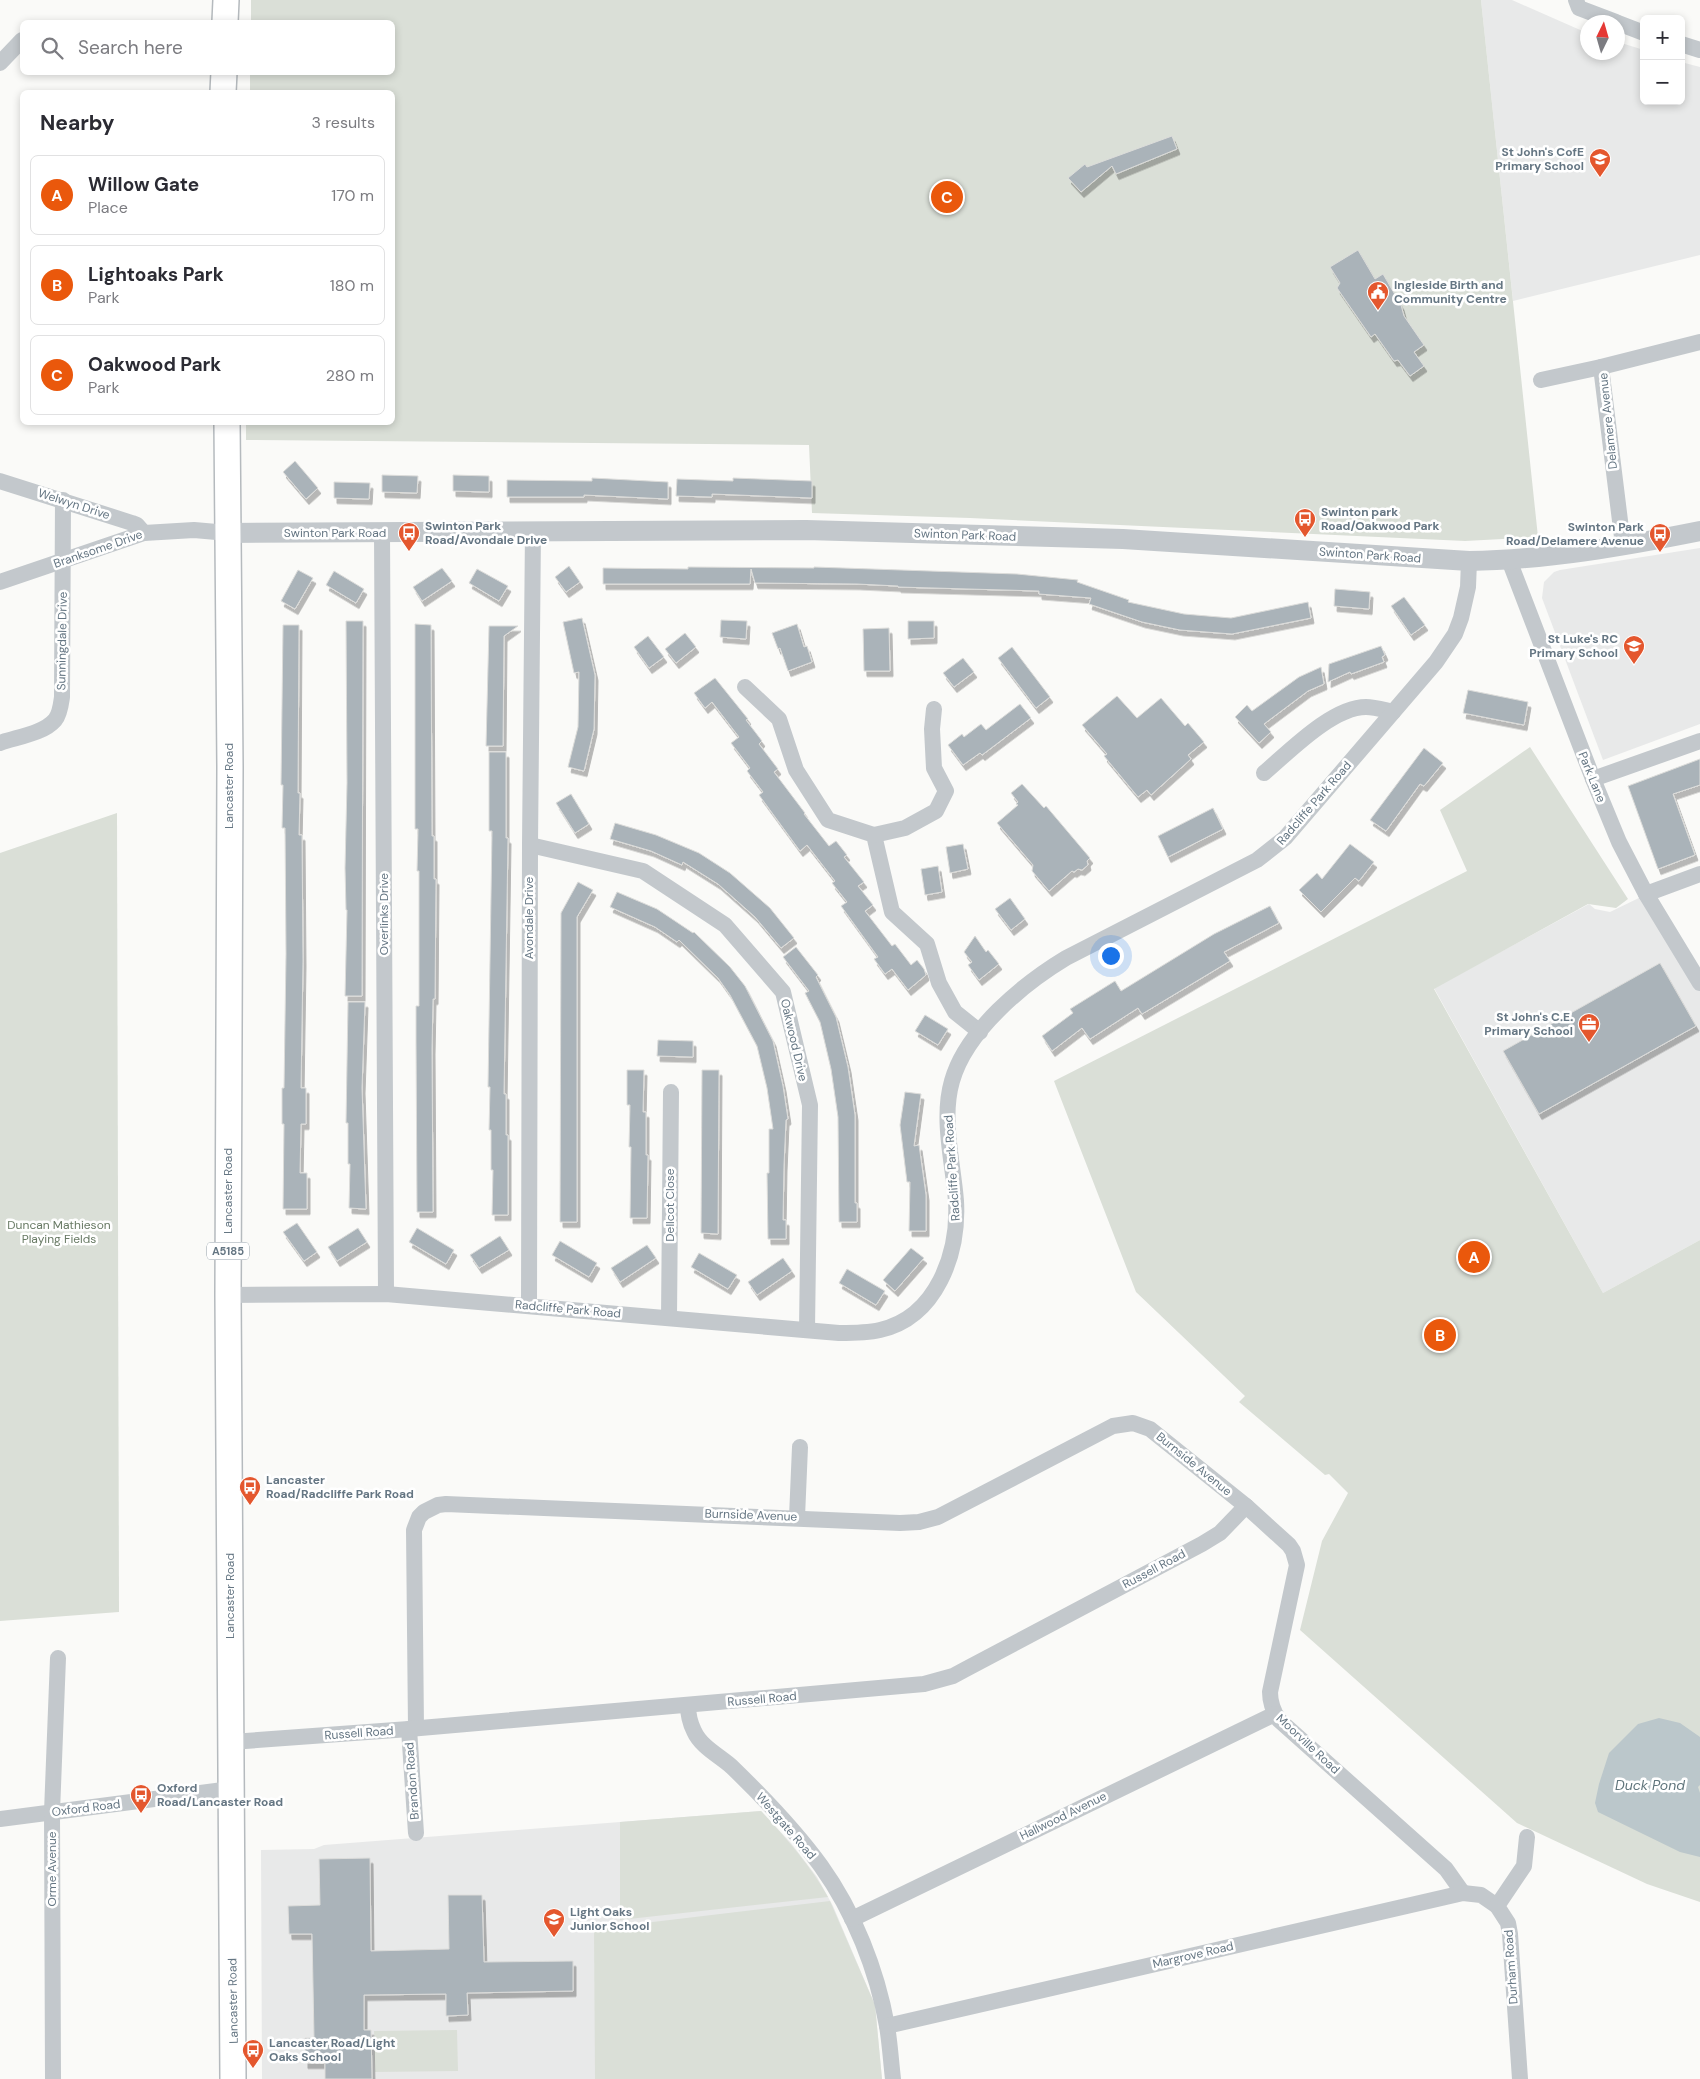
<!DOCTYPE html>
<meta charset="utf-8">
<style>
:root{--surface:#fff;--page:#f7f7f7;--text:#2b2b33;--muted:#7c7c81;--line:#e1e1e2;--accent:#ea580c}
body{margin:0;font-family:"DM Sans",sans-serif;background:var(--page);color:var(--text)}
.controls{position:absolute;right:15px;top:15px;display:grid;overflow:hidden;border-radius:8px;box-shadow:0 2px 8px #0003}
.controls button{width:45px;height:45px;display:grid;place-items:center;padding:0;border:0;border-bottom:1px solid var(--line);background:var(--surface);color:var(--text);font:25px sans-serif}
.compass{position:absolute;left:1580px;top:15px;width:45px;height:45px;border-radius:50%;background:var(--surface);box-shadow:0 2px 8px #0003;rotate:5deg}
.you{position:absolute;left:1110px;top:955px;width:18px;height:18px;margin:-12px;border:4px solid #fff;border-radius:50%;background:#1a73e8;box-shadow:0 0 0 8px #1a73e833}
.badge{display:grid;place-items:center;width:32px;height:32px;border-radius:50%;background:var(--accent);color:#fff;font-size:16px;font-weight:700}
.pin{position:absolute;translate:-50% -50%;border:2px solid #fff;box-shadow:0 1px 5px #0006}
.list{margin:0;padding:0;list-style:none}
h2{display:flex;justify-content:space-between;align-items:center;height:65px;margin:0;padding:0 20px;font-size:21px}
h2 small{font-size:16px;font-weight:400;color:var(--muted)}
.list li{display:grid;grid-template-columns:32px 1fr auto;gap:15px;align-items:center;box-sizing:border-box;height:80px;margin:0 10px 10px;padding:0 10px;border:1px solid var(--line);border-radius:8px}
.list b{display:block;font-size:19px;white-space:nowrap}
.list p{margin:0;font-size:16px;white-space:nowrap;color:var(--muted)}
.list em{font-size:16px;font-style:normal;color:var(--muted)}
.icon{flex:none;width:28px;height:28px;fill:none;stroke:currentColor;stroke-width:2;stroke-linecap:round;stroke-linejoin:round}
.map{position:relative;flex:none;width:1700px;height:2079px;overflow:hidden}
.search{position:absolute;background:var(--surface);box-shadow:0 2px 8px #0003;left:20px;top:20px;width:375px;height:55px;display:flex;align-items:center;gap:12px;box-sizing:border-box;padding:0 18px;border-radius:8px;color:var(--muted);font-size:19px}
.panel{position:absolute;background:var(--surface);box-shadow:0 2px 8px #0003;left:20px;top:90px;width:375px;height:335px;border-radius:8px}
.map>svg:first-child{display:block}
</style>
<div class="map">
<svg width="1700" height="2079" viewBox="0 0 1700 2079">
<defs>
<filter id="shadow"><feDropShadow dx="3" dy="5.5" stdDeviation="0" flood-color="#0004"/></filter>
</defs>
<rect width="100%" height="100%" fill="#fafaf8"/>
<g fill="#e8e9e9">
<path d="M1481,0H1512L1587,33L1588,52H1618V42L1644,50V101H1681V62L1700,67V255L1513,301Z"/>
<path d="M1700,548V724L1603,760L1542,598L1544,582L1554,572L1560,570Z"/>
<path d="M1645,895L1700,985V1240L1603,1293L1434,988L1589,904L1595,909L1610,912Z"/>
<path d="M761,1811L791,1843L817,1877L833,1906L875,2005L882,2079H262L261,1850L314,1849L324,1845Z"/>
</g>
<g fill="#dadfd7">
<path d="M251,0H1481L1538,537L1465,541L970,518L812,513L809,445L246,440V423L392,422V92H250V73L392,72V22H251Z"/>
<path d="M1530,747L1628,899L1616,908L1588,904L1434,989L1603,1293L1700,1240V1902L1647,1884L1517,1823L1300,1630L1322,1541L1348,1493L1329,1474L1325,1475L1239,1402L1245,1396L1136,1292L1054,1081L1467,871L1440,810Z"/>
<path d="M117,813L119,1612L0,1621V853Z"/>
<path d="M761,1811C786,1838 810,1865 828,1897L620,1920V1822Z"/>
<path d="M830,1901L875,2005L882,2079H595L594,1929Z"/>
<path d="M457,2030L458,2071L375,2072L374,2031Z"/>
</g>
<path fill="#bbc7cb" d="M1659,1718L1680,1723L1700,1737V1785L1698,1787L1700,1793V1857L1680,1852L1598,1812L1595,1803L1599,1784L1609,1753L1638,1724Z"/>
<g fill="#aab3b9" stroke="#dcdcda" filter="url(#shadow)">
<path d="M1172,136L1177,149L1116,174L1112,166L1081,192L1068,178L1085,164L1087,167Z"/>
<path d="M1358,250L1375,279L1383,274L1401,305L1404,316L1424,345L1414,352L1424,366L1410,376L1398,360L1394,361L1375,334L1371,337L1337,288L1340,283L1330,267Z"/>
<path d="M295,461L318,488L306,499L283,472Z"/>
<path d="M382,475L418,476L417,493L382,492Z"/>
<path d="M453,475L489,476V492L453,491Z"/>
<path d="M592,478L668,482V499L584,495V497H507V480L592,481Z"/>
<path d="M733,478L812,481V498L712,494V497L676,496L677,479L733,481Z"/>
<path d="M334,482L370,483L369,499L334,498Z"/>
<path d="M569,566L580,582L566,592L555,577Z"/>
<path d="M688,567L814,568V567L1017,574L1078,580L1077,582L1129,600L1128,602L1184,614L1231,618L1308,602L1311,618L1232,634L1180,630L1142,622L1089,604L1091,598L1039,594V591L898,587V586L857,584L755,583L751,569L750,584H603V568L688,569Z"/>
<path d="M442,568L452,581L422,601L413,587Z"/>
<path d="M477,569L508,586L499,601L469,583Z"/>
<path d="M298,570L313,578L295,609L281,601Z"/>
<path d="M334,571L364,589L356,603L326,585Z"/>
<path d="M1335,589L1370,592L1369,609L1334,606Z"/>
<path d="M1404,597L1425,625L1411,635L1391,606Z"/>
<path d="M582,618L595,675L594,729L584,771L568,767L578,727L579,672L574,673L563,622Z"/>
<path d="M721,620L747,621L746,639L720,637Z"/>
<path d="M346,621H363L362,996H345L347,910H346L345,868L347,783Z"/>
<path d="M908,621H934V638L908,639Z"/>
<path d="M415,624L431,625L432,836H434V879H436L435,999H433L432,1049L433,1212H417L416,1041V1006H419V871H417L418,829H415Z"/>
<path d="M797,624L804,647L807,646L812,662L788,671L780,648L778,649L772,633Z"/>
<path d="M283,625H299L298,793H300L299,835H302L303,961L301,1088H306V1124H301L300,1173H307V1209H283L284,1124H282V1088H284L286,954L285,828H282L283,785H281Z"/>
<path d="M489,626H518L504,636L503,746H486Z"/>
<path d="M889,628L890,671H864L863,629Z"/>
<path d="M685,633L696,647L676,663L665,649Z"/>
<path d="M648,636L664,657L649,668L634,647Z"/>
<path d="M1381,646L1385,655L1382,657L1384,662L1351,674L1350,672L1328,682L1329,664Z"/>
<path d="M1012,647L1050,697L1036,708L998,658Z"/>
<path d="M963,658L974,672L954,687L943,673Z"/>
<path d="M1321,667L1324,684L1308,691L1264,724L1271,732L1259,743L1235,717L1247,705L1252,711L1299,677Z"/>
<path d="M715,678L748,719L746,720L762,741L759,744L778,769L774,772L805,813L804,814L829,846L836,841L847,855L844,857L864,882L858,886L873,905L865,911L892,946L895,944L911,965L917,960L924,969L926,975L908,990L892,969L885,974L874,959L878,957L841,906L847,902L832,883L835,881L807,845L800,851L759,795L763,792L747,771L750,768L731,743L739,737L712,702L705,708L694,693Z"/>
<path d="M1468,690L1528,702L1524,725L1463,713Z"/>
<path d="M1117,696L1137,718L1161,698L1185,726L1188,723L1204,742L1188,755L1191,759L1151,795L1147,790L1138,797L1104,756L1107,754L1082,725Z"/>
<path d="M1020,704L1031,718L982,755L980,753L963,765L948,745L962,734L964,737L981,724L986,730Z"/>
<path d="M1424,748L1443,763L1424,786L1420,784L1386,831L1370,820Z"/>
<path d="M489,752H506V838H508L504,1094H506V1135H508V1215H492L493,1170H491V1130H489L490,1087H488L492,831H489Z"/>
<path d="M1700,759V785L1673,794L1695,855L1658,869L1628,786Z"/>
<path d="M1022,784L1044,808L1046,806L1090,858L1087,861L1088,865L1082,870L1078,869L1074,872L1072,871L1049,891L1032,871L1033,865L997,823L1018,805L1016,804L1018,802L1011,793Z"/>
<path d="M571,794L589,824L575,833L556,803Z"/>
<path d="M1213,808L1223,829L1168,857L1158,836Z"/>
<path d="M615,823L656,835L699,853L730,873L770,908L794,938L781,948L755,917L718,884L683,862L682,865L651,851L610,839Z"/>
<path d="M963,844L968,869L950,873L946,847Z"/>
<path d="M1350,844L1374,862L1359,881L1355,878L1321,912L1299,890L1317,873L1322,879Z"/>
<path d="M938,866L942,892L925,895L921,869Z"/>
<path d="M578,882L593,890L577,917V1222H560L561,913Z"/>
<path d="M617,892L657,909L693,933L694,932L730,967L745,986L773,1041L783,1086L788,1119L786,1120L784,1165L783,1220H786V1239H768L767,1173H769V1129H773L767,1088L757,1046L730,995L718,978L679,940L677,942L655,927L610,907Z"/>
<path d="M1010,898L1025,919L1011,930L995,909Z"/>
<path d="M1270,906L1279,923L1224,952L1230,961L1142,1014L1138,1008L1090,1039L1082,1028L1052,1051L1042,1036L1073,1013L1070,1009L1115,981L1121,991L1214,934Z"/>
<path d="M975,936L986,952L988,950L999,964L979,980L968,965L972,962L964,952Z"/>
<path d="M796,947L818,975L816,977L836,1017L848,1067L855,1115V1203H857V1222H839L838,1117L831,1069L820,1022L805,993L809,991L783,957Z"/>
<path d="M1660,963L1696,1026L1539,1114L1503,1051Z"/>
<path d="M348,1002H365L362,1088L366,1209L349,1208L350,1164H348V1123H346Z"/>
<path d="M925,1015L948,1029L938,1045L915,1031Z"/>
<path d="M658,1040L693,1041V1057L657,1056Z"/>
<path d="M627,1070H644L643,1112H646V1155H648L647,1218H630L631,1147H629L630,1105H627Z"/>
<path d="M702,1070H719L718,1234L701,1233Z"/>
<path d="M905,1092L921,1094L914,1146L919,1145L926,1195V1231H909L910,1182H907L900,1125Z"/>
<path d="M297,1223L317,1252L304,1261L283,1232Z"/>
<path d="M358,1228L367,1242L337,1261L328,1247Z"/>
<path d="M417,1228L454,1250L446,1264L409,1242Z"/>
<path d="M500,1236L509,1250L479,1268L470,1255Z"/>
<path d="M560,1241L597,1263L589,1277L552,1255Z"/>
<path d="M647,1245L656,1258L620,1282L611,1268Z"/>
<path d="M911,1248L924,1258L895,1291L883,1280Z"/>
<path d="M699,1253L737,1275L728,1289L691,1267Z"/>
<path d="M783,1258L792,1271L757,1295L748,1282Z"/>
<path d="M847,1269L885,1291L876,1305L839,1283Z"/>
<path d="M370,1858L371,1951L449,1949L448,1895H482L484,1962L573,1961V1991L467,1993L468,2015L446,2016V1994L364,1995V2030H371L372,2079H325V2063H305V2038H314L312,1934H289L288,1906L320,1905L319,1859Z"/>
</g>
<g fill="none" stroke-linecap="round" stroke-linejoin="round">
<g stroke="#b5babe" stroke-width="28">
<g id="primary">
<path d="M225,22L226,0"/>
<path d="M223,92L224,72"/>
<path d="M227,422L230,767L228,1295L233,2079"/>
</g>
</g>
<g stroke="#c3c8cc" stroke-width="16">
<path d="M1576,0L1579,8L1616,22"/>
<path d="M1618,23L1644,33"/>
<path d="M1681,44L1700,50"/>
<path d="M0,63L22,40"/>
<path d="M1541,380L1601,367"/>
<path d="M0,481L132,523L137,525L144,533"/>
<path d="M382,533L386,1294"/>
<path d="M1623,545L1601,367L1700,342"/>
<path d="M1509,560L1593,779L1619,842L1646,894L1700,983"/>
<path d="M0,582L144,533L194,530L228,533"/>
<path d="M745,687L779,719L796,770L828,820L874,835L892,912L927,944L939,983L955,1012L980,1032"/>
<path d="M0,743C16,737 43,734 55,720C60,714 61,704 62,697L63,500"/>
<path d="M1264,773C1289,752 1332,707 1366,707C1375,707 1384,710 1393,712"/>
<path d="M1593,779L1700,741"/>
<path d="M874,835L905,828L936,811L946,791L934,768L932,729L934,709"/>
<path d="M530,845L643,871L725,925L783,992L810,1105L807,1330"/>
<path d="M1646,894L1700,874"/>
<path d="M228,1295L386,1294L839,1333C853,1333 867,1333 880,1330C937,1317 959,1253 956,1201C953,1162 941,1119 952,1081C966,1031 1023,984 1066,958L1257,860L1285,838L1436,662L1455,634L1461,618L1468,587L1469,561"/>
<path d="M529,1306L530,845L533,530"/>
<path d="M669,1318L671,1092"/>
<path d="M797,1517L800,1447"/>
<path d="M688,1705C688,1714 690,1723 694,1731C701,1747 720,1756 732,1767C764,1798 795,1830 821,1866C854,1912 877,1970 887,2026C890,2044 891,2062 893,2079"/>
<path d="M416,1728L414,1530L419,1517L424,1512L438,1505L446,1504L900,1523L919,1522L938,1517L1113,1426L1133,1423L1150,1429L1246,1506L1289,1545L1293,1551L1297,1565L1270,1692C1270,1703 1273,1711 1279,1720L1446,1869L1463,1893"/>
<path d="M409,1729L416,1833"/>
<path d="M231,1742L409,1729L924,1684L953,1676L966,1669L1202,1544L1220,1533L1246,1506"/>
<path d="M0,1819L231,1789"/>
<path d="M852,1919L1275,1714"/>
<path d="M887,2026L1463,1893L1481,1895L1497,1906"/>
<path d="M53,2079L52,1812L58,1658"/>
<path d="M1520,2079L1510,1934L1508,1923L1497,1906L1524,1866L1527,1837"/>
</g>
<path stroke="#c3c8cc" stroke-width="20" d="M228,533L806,530L1123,539L1469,561C1545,560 1625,546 1700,531"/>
<use href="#primary" stroke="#fff" stroke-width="25"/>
</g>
<defs>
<g id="school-pin" transform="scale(1.125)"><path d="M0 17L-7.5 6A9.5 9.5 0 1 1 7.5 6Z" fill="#e4572e" stroke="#fff"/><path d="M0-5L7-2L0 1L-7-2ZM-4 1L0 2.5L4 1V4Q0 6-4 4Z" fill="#fff"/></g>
<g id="civic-pin" transform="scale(1.125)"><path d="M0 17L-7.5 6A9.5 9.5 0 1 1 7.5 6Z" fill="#e4572e" stroke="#fff"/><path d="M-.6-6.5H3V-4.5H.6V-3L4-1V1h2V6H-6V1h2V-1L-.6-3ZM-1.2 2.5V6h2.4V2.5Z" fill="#fff"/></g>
<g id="bus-pin" transform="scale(1.125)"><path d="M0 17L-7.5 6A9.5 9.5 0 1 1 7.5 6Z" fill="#e4572e" stroke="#fff"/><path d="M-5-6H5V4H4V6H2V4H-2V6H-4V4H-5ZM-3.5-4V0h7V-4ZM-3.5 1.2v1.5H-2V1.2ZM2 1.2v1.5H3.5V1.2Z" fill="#fff"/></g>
<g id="office-pin" transform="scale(1.125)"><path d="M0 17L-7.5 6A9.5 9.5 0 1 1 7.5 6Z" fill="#e4572e" stroke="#fff"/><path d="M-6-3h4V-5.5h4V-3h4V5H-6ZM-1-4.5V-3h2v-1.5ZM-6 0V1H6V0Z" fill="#fff"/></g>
</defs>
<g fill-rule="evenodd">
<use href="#school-pin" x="1600" y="159"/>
<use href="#civic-pin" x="1378" y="292"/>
<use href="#bus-pin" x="1305" y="519"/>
<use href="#bus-pin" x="409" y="533"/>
<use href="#bus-pin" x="1660" y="534"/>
<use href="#school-pin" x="1634" y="646"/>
<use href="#office-pin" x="1589" y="1024"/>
<use href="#bus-pin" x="250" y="1487"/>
<use href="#bus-pin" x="141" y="1795"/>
<use href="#school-pin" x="554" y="1919"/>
<use href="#bus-pin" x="253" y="2050"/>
</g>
<g text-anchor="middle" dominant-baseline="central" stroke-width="5" stroke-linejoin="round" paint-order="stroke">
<rect fill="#fff" stroke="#939fa8" stroke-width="1" x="207" y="1242.5" width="42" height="17" rx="4"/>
<g font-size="11" font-weight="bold" fill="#657683">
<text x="228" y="1251">A5185</text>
</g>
<g font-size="12" font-weight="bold" fill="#657683" stroke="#fff" text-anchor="start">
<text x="1584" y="152" text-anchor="end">St John's CofE<tspan x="1584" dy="14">Primary School</tspan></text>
<text x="1394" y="285">Ingleside Birth and<tspan x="1394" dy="14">Community Centre</tspan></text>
<text x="1321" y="512">Swinton park<tspan x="1321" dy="14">Road/Oakwood Park</tspan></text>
<text x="425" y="526">Swinton Park<tspan x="425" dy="14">Road/Avondale Drive</tspan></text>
<text x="1644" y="527" text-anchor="end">Swinton Park<tspan x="1644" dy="14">Road/Delamere Avenue</tspan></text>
<text x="1618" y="639" text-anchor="end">St Luke's RC<tspan x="1618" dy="14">Primary School</tspan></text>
<text x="1573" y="1017" text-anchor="end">St John's C.E.<tspan x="1573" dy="14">Primary School</tspan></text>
<text x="266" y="1480">Lancaster<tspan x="266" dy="14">Road/Radcliffe Park Road</tspan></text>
<text x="157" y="1788">Oxford<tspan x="157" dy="14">Road/Lancaster Road</tspan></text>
<text x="570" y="1912">Light Oaks<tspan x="570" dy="14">Junior School</tspan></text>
<text x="269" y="2043">Lancaster Road/Light<tspan x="269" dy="14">Oaks School</tspan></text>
</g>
<g font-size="12" fill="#657683" stroke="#fff">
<text transform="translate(1608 421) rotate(-96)">Delamere Avenue</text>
<text transform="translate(74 504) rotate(18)">Welwyn Drive</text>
<text x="335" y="533">Swinton Park Road</text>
<text transform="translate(965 535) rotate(2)">Swinton Park Road</text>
<text transform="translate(98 549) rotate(-19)">Branksome Drive</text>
<text transform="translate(1370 555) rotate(4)">Swinton Park Road</text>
<text transform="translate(62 641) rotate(-89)">Sunningdale Drive</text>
<text transform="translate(1592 777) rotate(68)">Park Lane</text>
<text transform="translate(229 786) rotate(-90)">Lancaster Road</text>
<text transform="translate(1314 803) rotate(-49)">Radcliffe Park Road</text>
<text transform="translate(384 914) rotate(-90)">Overlinks Drive</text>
<text transform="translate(529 918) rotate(-90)">Avondale Drive</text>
<text transform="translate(794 1040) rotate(77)">Oakwood Drive</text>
<text transform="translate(952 1168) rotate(-94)">Radcliffe Park Road</text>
<text transform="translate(228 1191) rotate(-90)">Lancaster Road</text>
<text transform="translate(670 1205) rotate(-90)">Dellcot Close</text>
<text transform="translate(568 1309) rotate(5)">Radcliffe Park Road</text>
<text transform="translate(1194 1464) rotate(39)">Burnside Avenue</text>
<text transform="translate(751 1515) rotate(2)">Burnside Avenue</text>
<text transform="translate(1154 1569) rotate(-28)">Russell Road</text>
<text transform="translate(230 1596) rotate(-90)">Lancaster Road</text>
<text transform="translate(762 1699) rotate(-5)">Russell Road</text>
<text transform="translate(359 1733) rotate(-4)">Russell Road</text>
<text transform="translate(1308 1744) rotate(43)">Moorville Road</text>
<text transform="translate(412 1781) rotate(-94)">Brandon Road</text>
<text transform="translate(86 1808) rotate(-7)">Oxford Road</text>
<text transform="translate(1063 1816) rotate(-26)">Hallwood Avenue</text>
<text transform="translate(786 1826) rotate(49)">Westgate Road</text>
<text transform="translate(52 1869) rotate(-90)">Orme Avenue</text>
<text transform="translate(1193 1955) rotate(-13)">Margrove Road</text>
<text transform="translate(1511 1967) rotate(-94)">Durham Road</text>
<text transform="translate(233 2001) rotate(-91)">Lancaster Road</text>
</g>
<g font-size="12" fill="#687a64" stroke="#fff">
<text x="59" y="1225">Duncan Mathieson<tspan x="59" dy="14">Playing Fields</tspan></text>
</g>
<g font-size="14" font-style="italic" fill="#60757c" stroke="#fff">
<text x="1650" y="1785">Duck Pond</text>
</g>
</g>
</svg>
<div class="controls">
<button>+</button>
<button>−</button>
</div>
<svg class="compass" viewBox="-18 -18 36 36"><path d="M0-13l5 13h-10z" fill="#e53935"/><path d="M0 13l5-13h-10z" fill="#7c7c81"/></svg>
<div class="you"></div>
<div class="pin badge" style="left:1474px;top:1257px">A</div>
<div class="pin badge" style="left:1440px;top:1335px">B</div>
<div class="pin badge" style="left:947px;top:197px">C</div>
<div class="search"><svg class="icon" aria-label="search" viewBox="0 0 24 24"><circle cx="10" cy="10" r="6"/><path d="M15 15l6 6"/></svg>Search here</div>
<section class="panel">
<h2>Nearby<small>3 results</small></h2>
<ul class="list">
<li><span class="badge">A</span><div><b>Willow Gate</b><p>Place</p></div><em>170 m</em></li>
<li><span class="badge">B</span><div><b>Lightoaks Park</b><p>Park</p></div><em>180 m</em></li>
<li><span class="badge">C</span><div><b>Oakwood Park</b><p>Park</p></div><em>280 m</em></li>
</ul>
</section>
</div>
